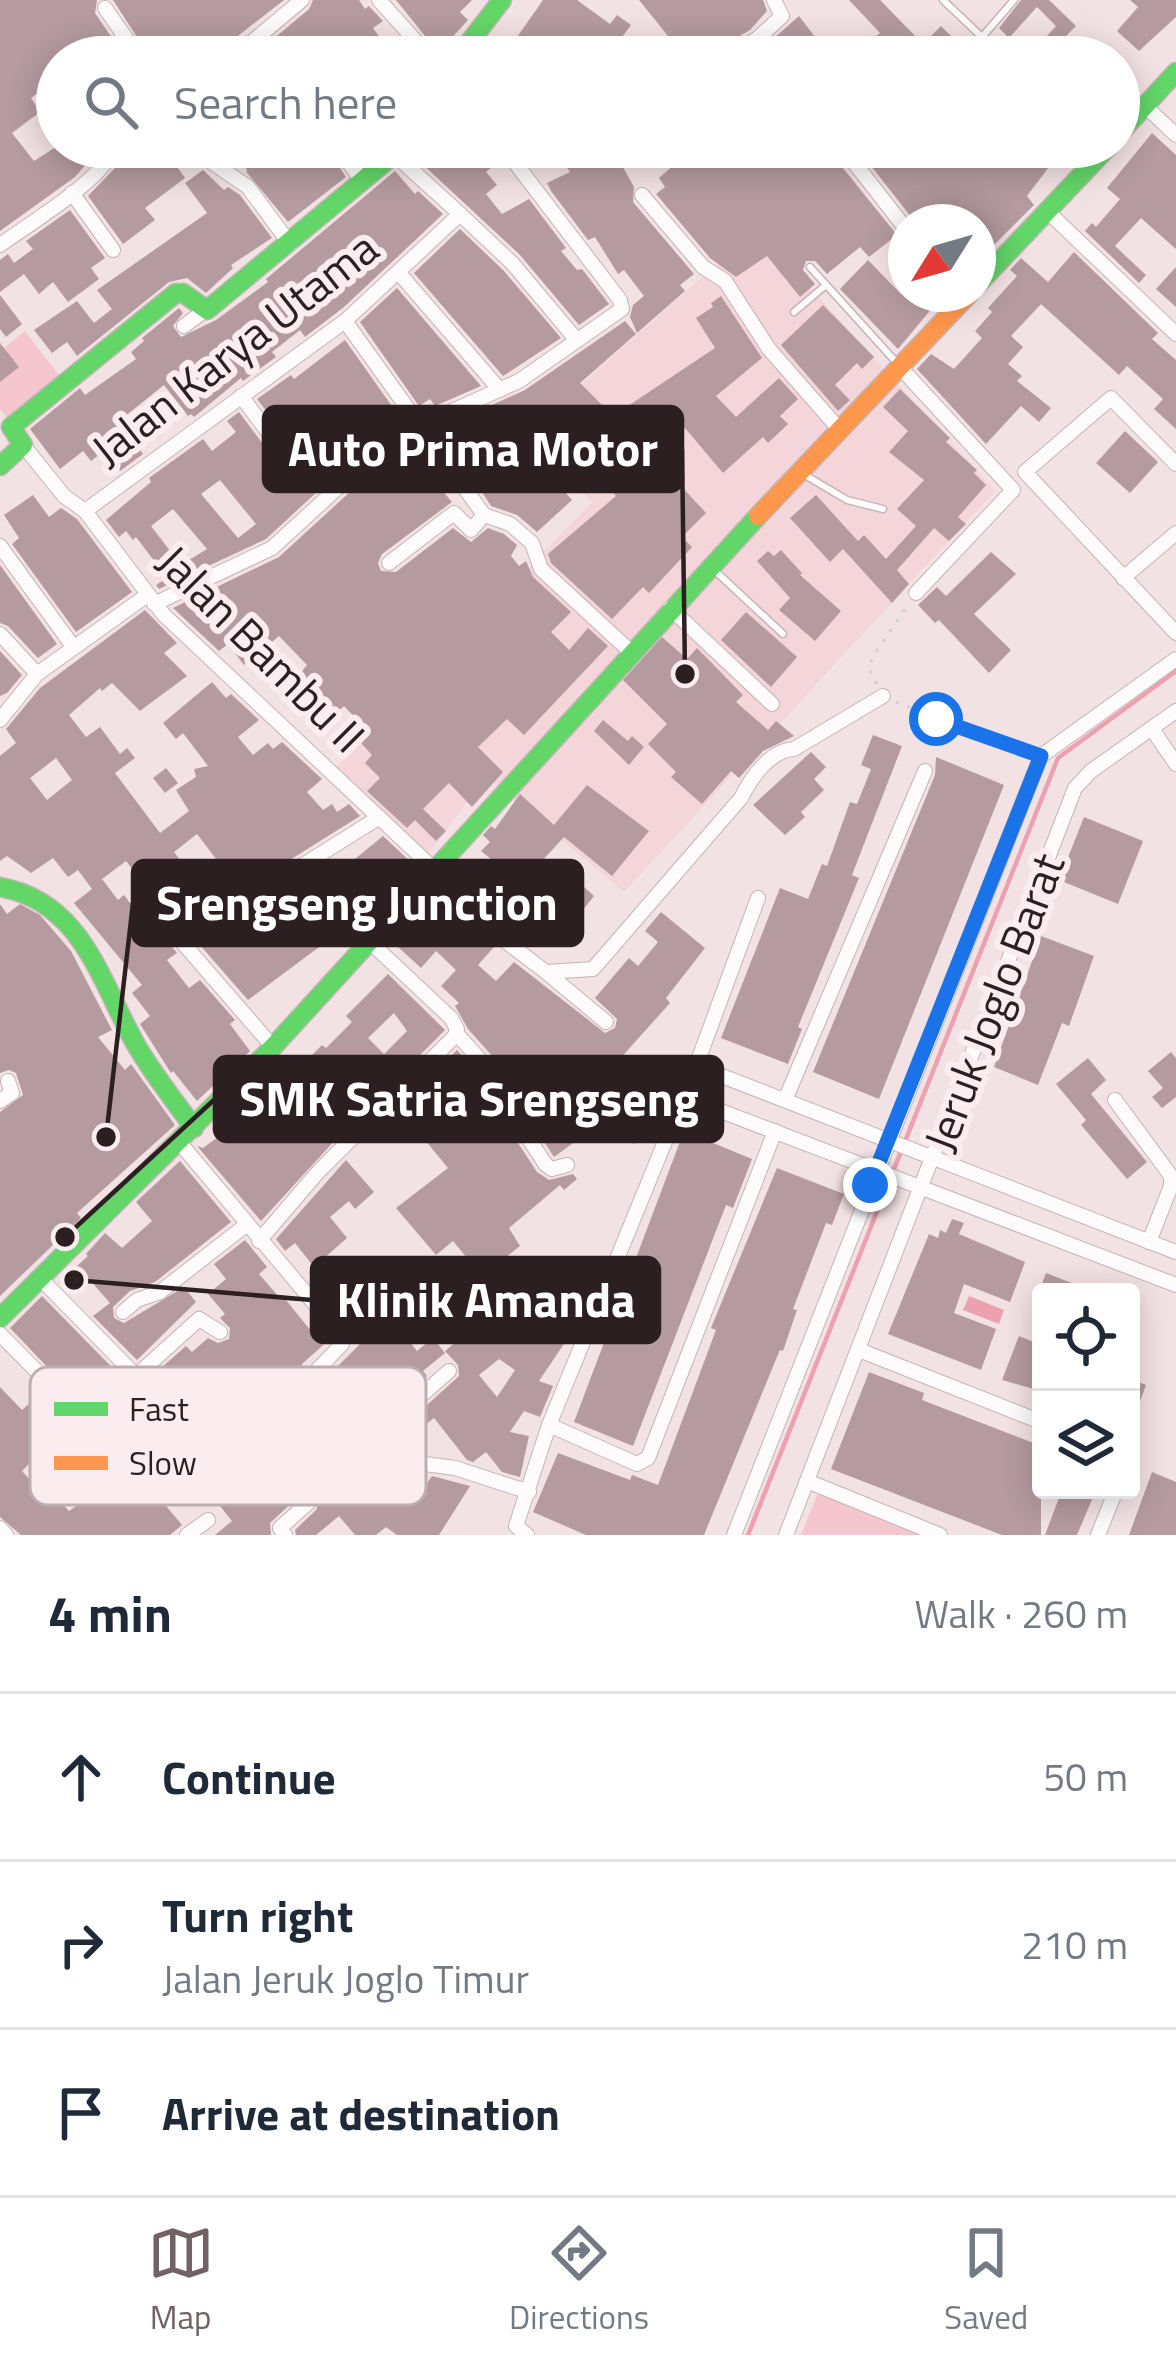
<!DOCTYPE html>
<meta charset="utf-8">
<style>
:root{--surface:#fff;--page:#f2f2f3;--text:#1f2937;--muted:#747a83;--line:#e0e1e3;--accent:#716365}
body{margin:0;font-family:"Titillium Web",sans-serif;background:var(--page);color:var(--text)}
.controls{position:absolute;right:36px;bottom:36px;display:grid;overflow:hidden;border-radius:12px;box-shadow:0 6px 30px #0003}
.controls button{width:108px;height:108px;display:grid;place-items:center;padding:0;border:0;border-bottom:3px solid var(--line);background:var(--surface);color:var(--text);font:60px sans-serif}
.compass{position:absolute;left:888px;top:204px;width:108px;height:108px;border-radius:50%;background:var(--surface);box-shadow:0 6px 30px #0003;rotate:233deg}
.stop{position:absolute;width:36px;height:36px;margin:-27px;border:9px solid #1a73e8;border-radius:50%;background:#fff}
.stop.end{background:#1a73e8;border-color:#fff;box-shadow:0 3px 12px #0008}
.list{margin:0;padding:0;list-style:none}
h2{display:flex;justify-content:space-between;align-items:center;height:156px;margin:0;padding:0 48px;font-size:51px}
h2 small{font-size:39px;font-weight:400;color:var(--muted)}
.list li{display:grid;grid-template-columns:78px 1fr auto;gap:36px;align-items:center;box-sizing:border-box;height:168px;padding:0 48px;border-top:3px solid var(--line)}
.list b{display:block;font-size:45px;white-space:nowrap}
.list p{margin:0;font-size:39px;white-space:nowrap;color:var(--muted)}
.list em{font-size:39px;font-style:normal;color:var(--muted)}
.icon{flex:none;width:66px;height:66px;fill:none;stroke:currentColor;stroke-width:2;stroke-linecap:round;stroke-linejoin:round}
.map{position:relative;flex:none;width:1176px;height:1535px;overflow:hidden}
.search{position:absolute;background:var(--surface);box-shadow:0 6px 30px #0003;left:36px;right:36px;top:36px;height:132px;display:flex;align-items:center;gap:30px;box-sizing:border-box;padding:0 42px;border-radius:66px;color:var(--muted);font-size:45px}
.sheet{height:660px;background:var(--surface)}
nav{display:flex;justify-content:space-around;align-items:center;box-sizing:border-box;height:168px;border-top:3px solid var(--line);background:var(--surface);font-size:33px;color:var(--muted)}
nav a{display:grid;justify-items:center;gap:6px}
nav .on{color:var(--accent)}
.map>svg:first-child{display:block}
</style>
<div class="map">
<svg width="1176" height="1535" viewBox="0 0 1176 1535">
<rect width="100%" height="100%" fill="#f3e2e4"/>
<path fill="#f4d5da" d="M757,229L995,491L624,892L486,777L422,862L331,773L592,502L525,434Z"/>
<g fill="#f5c6ce">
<path d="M25,331L62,379L9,421L0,409V351Z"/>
<path d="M819,1490L932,1535H801Z"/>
</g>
<path fill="#eda1b0" d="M969,1296L1004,1310L999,1324L963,1310Z"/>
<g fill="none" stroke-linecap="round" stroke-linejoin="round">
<path stroke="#eda1b0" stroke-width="4.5" d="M748,1535L1058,758L1176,671"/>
</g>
<g fill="#b59ba0" fill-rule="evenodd">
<path d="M0,0H97L95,13L125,57H57V70L51,74L55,80L31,98L40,112L12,133L34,161L56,147H101L75,177L0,231Z"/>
<path d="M113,0H284L211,57H185L180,50L170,57H150Z"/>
<path d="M313,0H359L365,9L369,6L383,21L373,28L394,57H252L309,9Z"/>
<path d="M396,0H472L460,12L468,20L448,42L451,44L442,57Z"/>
<path d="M543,0H577L610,24L617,15L631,25L622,37L637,57H503Z"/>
<path d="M639,0H763L767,11L750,30L719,48L714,57H685Z"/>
<path d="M849,0H880L923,44L941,26L953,38L933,57H849L880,33Z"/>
<path d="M1021,0H1049L1076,26L1061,41L1079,57H1028L1056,26L1037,7L1009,38L999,28Z"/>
<path d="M1130,0H1176V17L1139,51L1117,31L1138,7Z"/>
<path d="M799,16L815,37L802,47L809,57H782L772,40Z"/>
<path d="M1152,133L1176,155V249L1141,218L1115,246L1146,275L1139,283L1085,231L1092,223L1096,227L1120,199L1107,188Z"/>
<path d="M124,147L187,148L172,160L185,178L145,208L155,220L123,244L88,196L117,166Z"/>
<path d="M271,147H326L346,177L288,222L247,173L246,166Z"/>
<path d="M428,147H491L499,161L486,172L497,185L486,194L502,214L529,199L566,248L561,251L577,270L582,269L609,304L579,325L520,255L418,160L415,157Z"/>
<path d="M552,147H612L634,187L633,202L694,274L680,285L685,291L637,333L630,317L633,305L644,296L624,270L618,274L595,237L588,240L551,191L547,183L570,172Z"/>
<path d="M694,147H826L897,235L869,257L860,247L827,274L815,261H806L803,270L815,284L800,297L767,256L736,277L710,258L656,194L665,187L659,178Z"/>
<path d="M876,147H1064L1027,196L1034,205L978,261V222H915L864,157Z"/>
<path d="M203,170L224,190L228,187L240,195L272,238L231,265L233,268L206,293L187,278L169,282L77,356L67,342L52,353L34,330L77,301L94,323L112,309L97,290L207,213L185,183Z"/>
<path d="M395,171L415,194L418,191L443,214L344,307L305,337L300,330L272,352L276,357L243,381L241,378L194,417L191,414L188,416L164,385L119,421L143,454L120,471L104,451L91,461L83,451L60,469L30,429L80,388L85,395L136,359L131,352L144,341L142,338L179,308L183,313L173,326L181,337L216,320L268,282L266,279Z"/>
<path d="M70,210L105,258L91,268L99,279L68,302L53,282L39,294L24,274L0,292V260L8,254L14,263L33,249L26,241Z"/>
<path d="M460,229L504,271L561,338L503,376L414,273Z"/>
<path d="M1074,252L1158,333L1152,339L1176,360V429L1154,409L1163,399L1127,366L1119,375L1041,304L1011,336L1023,347L1008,364L1022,376L1017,381L1051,408L1039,422L1021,406L986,444L917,369L931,354L954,369L982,338L975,331L992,312L988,308L1017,276L1010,270L1021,258L1048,282Z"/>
<path d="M868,260L902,295L931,294L938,301L898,349L840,289Z"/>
<path d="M1176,267V307L1156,289Z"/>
<path d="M397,288L481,386L435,406L430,399L419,406L360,322Z"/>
<path d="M0,295L22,324L6,337L0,329Z"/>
<path d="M721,296L762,358L716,396L736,417L779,378L798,399L780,416L788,424L768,443L763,437L723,473L679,421L646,448L706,513L682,537L692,547L649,593L643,587L612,619L551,563L548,554L616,496L575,446L566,454L539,421L513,443L517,448L504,457L533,487L548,473L572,500L537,532L517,515L491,506L482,492L484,490L437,430L525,390L625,321L636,334L580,383L613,416L715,348L696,318L713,307L711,303Z"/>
<path d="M823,305L874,357L862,369L857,363L835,385L850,400L838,411L781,345Z"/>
<path d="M345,340L399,416L266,539L159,589L156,585L167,578L136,537L133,540L126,531L119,537L106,520L151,482L149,478L203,439L212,451L236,432L227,421L239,412L266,448L280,450L285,443L284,434L257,399L291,375L294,379ZM220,480L256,524L238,538L201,494ZM173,509L207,549L181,565L151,526Z"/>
<path d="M0,343L19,367L0,382Z"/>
<path d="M900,389L950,438L946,442L977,470L974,473L986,485L958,517L966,524L949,541L934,528L897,570L909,584L892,603L843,549L830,562L790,518L816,495L858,541L864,535L886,559L916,526L897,509L924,480L889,452L908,431L883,407Z"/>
<path d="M1125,431L1158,462L1130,493L1096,463Z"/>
<path d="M412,435L439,472L431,477L452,502L382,554L378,563L381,571L396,572L453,528L471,542L488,528L504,534L517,545L511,556L519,566L526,561L533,577L571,612L551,632L569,650L588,628L608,646L524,735L507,719L478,747L503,772L472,807L449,783L423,809L446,831L436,841L415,820L407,828L367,791L380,778L365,763L372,755L360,742L370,733L344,706L329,720L319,710L307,721L282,696L307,665L279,636L244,665L228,644L219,651L173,608L279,557Z"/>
<path d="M33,495L49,517L61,508L77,519L132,592L76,632L12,544L19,538L4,515Z"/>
<path d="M781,550L802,573L800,575L841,611L815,641L779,610L790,598L757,561L768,551L774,556Z"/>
<path d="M991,552L1016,574L974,614L1011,650L989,673L939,620L935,623L918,605L937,587L946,596Z"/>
<path d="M0,565L57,644L38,658L8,626L0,623Z"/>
<path d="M145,610L177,643L164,653L187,676L140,711L112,683L102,691L100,688L69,715L86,737L100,727L120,754L127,748L135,758L115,773L160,833L189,811L176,790L196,777L194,769L208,766L183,733L176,739L163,723L212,682L226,698L231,694L259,720L238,737L253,755L268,743L273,749L282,742L322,779L307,792L323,810L332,804L337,812L349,804L360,816L277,868L273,879L278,886L290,887L330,861L339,872L383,836L417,868L403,883L389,867L368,884L371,888L366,891L379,908L365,919L333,878L313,893L342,930L248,1000L178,920L168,916L161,919L158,930L177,953L167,960L189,988L200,980L235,1020L230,1024L250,1051L197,1101L173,1071L171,1073L140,1024L150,1016L132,993L142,985L74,903L92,889L78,870L68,877L53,858L31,873L7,856L0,861V756L16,743L6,729L40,688ZM56,758L72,780L47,800L30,778ZM197,834L220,864L197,882L174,852ZM126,861L148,889L130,903L124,895L118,900L102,879Z"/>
<path d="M746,612L797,657L771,687L721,640Z"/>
<path d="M662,637L687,659L697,648L743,695L736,702L768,730L776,721L794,736L763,751L739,778L731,771L702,804L671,777L676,772L648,744L667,724L623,680Z"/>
<path d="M0,651L22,675L7,693L0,696Z"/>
<path d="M603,720L628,741L632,736L644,747L629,765L594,731Z"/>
<path d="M873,735L902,746L852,875L859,878L798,1027L802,1029L788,1064L721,1038L780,888L808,899L822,864L827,866L850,802L857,804L871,769L861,765Z"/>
<path d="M811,752L826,767L814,779L824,790L801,812L805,817L785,835L753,805Z"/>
<path d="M936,757L1004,785L879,1099L813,1072L935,775Z"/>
<path d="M166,768L178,783L165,793L153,778Z"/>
<path d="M587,785L649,831L612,876L564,837L540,863L567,888L575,879L594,896L564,934L552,923L531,947L455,889L465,877L505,910L526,887L481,851L490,842L483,835L491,826L495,829L520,794L554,825Z"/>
<path d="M1084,817L1143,841L1118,904L1059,880Z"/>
<path d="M425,902L433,910L438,904L494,947L478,965L496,981L514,962L605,1033L615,1028L617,1019L595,998L629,958L638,966L658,942L645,931L661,912L705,948L666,998L670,1003L618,1061L647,1078L627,1118L644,1129L634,1144L604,1126L584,1142L580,1138L554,1157L527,1116L531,1107L540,1099L526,1082L520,1087L468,1029L455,1006L459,1003L441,986L456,970L436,951L421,968L397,946L417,924L410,918Z"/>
<path d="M0,904L7,914L20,904L40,915L71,951L112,1030L98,1037L125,1070L131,1064L175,1125L77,1213L81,1218L0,1296V1112L23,1095L16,1073L9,1070L0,1073Z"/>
<path d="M1041,936L1094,956L1069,1026L1062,1023L1038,1085L994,1067Z"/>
<path d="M388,974L445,1030L385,1090L375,1080L340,1116L349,1125L261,1221L197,1146L203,1148L218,1137L212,1129L287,1060L297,1070L322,1045L326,1048L352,1022L346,1016ZM394,1013L407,1031L384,1054L368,1038Z"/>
<path d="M457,1050L503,1102L505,1123L537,1172L549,1180L573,1174L577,1179L564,1190L560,1185L509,1228L520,1246L501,1261L516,1279L530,1267L539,1278L519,1294L538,1318L548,1303L578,1323L539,1381L553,1386L540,1417L524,1411L510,1432L529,1436L520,1477L502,1472L486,1452L473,1462L467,1460L434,1418L425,1425L417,1414L459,1376L458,1365L445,1351L484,1318L472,1304L492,1288L453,1241L436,1255L396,1208L448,1168L401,1111L427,1090L422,1084ZM499,1359L515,1370L497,1397L479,1375Z"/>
<path d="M1171,1052L1176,1058V1097L1162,1108L1152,1097L1163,1088L1148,1071Z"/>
<path d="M1088,1058L1106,1080L1091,1094L1147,1162L1127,1179L1081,1125L1086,1120L1056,1084Z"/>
<path d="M684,1131L752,1159L733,1208L726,1205L633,1446L574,1422Z"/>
<path d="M346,1160L374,1192L355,1209L349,1201L330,1217L347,1238L314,1267L295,1243L285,1251L276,1239Z"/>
<path d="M180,1161L231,1222L155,1282L130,1291L113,1307L114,1318L124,1323L184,1287L196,1302L137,1360L93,1316L110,1303L89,1279L72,1294L59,1282L88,1256L86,1254L105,1233L122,1248L152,1221L136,1202Z"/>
<path d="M777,1168L844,1194L832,1225L826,1223L793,1309L797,1310L783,1351L780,1350L772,1369L704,1535H586L533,1512L558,1453L630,1480L632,1475L658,1485L716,1330L711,1328Z"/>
<path d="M952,1219L964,1223L959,1234L1025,1262L1010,1302L964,1284L954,1313L996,1329L981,1370L888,1334L929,1234L938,1238L940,1230L946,1233Z"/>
<path d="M245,1240L267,1267L259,1274L279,1297L282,1295L315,1336L322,1330L330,1339L302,1364L308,1385L354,1443L301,1487L297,1498L270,1523L271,1535H215L232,1521L194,1474L162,1501L182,1525L170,1535H21L0,1517V1387L22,1410L42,1392L80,1429L91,1428L95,1417L10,1328L42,1296L179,1436L173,1441L191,1468L219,1446L225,1454L256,1427L240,1407L213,1428L206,1420L200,1425L152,1376L186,1346L192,1352L208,1338L218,1343L229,1339L230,1328L220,1318L225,1314L208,1294L226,1279L214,1264ZM110,1429L139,1477L107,1504L101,1497L90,1506L85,1500L69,1511L47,1488L42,1493L22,1471L52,1441L71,1461ZM280,1441L300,1466L269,1493L249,1468Z"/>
<path d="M368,1272L410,1326L402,1332L417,1351L433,1338L445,1353L423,1371L427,1376L403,1397L398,1395L379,1410L358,1385L345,1396L329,1375L367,1337L339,1303L355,1290L351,1285Z"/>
<path d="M1046,1273L1092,1291V1292H1039Z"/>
<path d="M1019,1336L1041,1345V1391L1002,1380Z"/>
<path d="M869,1372L924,1393L922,1400L1041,1446V1535H1002L831,1469Z"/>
<path d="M1131,1379L1146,1385L1132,1423H1131Z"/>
<path d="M368,1461L377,1469L414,1474L427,1483L432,1476L470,1486L439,1535H397L386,1527L376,1535H355L339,1516L316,1535H296L295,1530L316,1510L320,1501Z"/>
<path d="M1152,1472L1176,1482V1535H1129Z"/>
<path d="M1062,1490H1096L1077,1535H1045Z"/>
</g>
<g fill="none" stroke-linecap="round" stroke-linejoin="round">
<g stroke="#c3b5b7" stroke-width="9">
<g id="lane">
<path d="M943,0L1003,57"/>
<path d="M982,37L1014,0"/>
<path d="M810,267L896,362"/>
<path d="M794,312L826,285"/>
<path d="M805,475L847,500L883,509"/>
<path d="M711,567L783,634"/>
</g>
</g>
<g stroke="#c3b5b7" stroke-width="16">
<g id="street">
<path d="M379,0L430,57"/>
<path d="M105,8L139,57"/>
<path d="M234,57L302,0"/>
<path d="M725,57L757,39"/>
<path d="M771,57L757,39L782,16L774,0"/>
<path d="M1145,106L1176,135"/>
<path d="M198,147L207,159L248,187L290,244"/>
<path d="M337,147L362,180"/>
<path d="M842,147L906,229"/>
<path d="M72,193L113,250"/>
<path d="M642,195L703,267L725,281L769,349L839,429"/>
<path d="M1047,211L1176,334"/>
<path d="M460,214L512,263L575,338"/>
<path d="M0,245C26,226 109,176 113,147"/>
<path d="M399,273L500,390"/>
<path d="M345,321L484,515L510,524L532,543L541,569L631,652"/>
<path d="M184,326L204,311"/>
<path d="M899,366L1013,490L916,593"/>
<path d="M241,396L274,440"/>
<path d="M421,425L519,381L622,309L620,300L503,147"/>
<path d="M23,445L64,496L85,511L164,615L436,871"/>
<path d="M1176,464L1111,398L1025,472L1176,633"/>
<path d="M85,511L345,321L460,214L394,154"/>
<path d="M0,546L72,645"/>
<path d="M389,563L454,513L471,530L484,515"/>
<path d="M1123,578L1176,533"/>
<path d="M154,604L272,548L415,417"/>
<path d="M670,608L772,704"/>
<path d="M0,634L37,674"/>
<path d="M0,720L37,674L146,596"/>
<path d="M1152,729L1176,764"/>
<path d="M284,877L378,818"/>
<path d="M426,881L546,972L593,969L741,798C751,778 770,750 794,749L883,696"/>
<path d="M169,927L273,1047"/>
<path d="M546,972L606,1022"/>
<path d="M456,1033L520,1104L515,1118L546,1165L552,1169L567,1165"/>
<path d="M696,1066L1176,1252"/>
<path d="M684,1097L1176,1285"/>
<path d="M785,1100L925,771"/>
<path d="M1115,1100L1171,1176V1186L1149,1242"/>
<path d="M0,1101L12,1093L8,1081"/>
<path d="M180,1143L340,1334L342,1344L318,1369L317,1378L380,1458L455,1468L529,1492"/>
<path d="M259,1241L318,1172L455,1036L457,1029L451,1018L371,943"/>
<path d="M41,1279L195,1436"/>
<path d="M123,1312L137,1300L160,1292L246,1225"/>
<path d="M0,1334L84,1419"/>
<path d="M859,1350L1041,1422"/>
<path d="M136,1376L199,1319L220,1332"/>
<path d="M549,1425L637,1464L648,1458L775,1131"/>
<path d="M367,1443L449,1371"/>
<path d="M807,1481L940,1535"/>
<path d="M0,1528L6,1535"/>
<path d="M187,1535L208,1520"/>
<path d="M285,1535L280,1528L309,1502L308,1496L369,1445"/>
<path d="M527,1535L516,1526L549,1425L696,1066L758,898"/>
<path d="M734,1535L1041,756L1176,659"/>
<path d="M786,1535L1075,788L1091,771L1176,711"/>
<path d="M1098,1535L1116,1490"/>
</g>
</g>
<g stroke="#c3b5b7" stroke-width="21">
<g id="fast">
<path d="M458,57L502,0"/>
<path d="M1119,134L1176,72"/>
<path d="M978,284L1108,147"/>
<path d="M0,466L23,445L11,427L176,293H183L207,310L403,147"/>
<path d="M0,887C81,901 100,980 135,1043C152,1073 174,1100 194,1128"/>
<path d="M0,1318L273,1047L758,516"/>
</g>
</g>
<g stroke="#c3b5b7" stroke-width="21">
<path id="slow" d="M758,516L969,294"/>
</g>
<g stroke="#d4cfd0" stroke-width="3" stroke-dasharray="3 9" stroke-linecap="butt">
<path d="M877,684L869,669L873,656L908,605"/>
<path d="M896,702L1027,751"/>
</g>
<use href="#lane" stroke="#fdfbfb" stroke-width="6"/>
<use href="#street" stroke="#fdfbfb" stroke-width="14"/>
<use href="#fast" stroke="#63d668" stroke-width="18"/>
<use href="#slow" stroke="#ff974d" stroke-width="18"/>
</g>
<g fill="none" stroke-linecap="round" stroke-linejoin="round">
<path stroke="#1a73e8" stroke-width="15" d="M870,1185L1041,756L936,719"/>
</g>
<g text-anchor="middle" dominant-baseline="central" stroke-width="12" stroke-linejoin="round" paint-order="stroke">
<g font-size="45" fill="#2b1f21" stroke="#fbedef">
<text transform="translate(234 348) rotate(-38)">Jalan Karya Utama</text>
<text transform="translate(262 648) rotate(45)">Jalan Bambu II</text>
<text transform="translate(993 1002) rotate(-69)">Jeruk Joglo Barat</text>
</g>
</g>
<rect x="30" y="1367" width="396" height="138" rx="18" fill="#fbedef" stroke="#bdafb1" stroke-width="3"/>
<rect x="54" y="1402" width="54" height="14" fill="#63d668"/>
<rect x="54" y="1456" width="54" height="14" fill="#ff974d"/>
<g font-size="33" fill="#2b1f21">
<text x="129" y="1421">Fast</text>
<text x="129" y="1475">Slow</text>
</g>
<path fill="none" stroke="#2b1f21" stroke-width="4.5" d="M685 674L682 449M106 1137L133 903M65 1237L215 1099M74 1280L312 1300"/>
<g fill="#2b1f21" stroke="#fbedef" stroke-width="4.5">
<circle cx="685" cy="674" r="12"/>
<circle cx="106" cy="1137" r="12"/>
<circle cx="65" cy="1237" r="12"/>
<circle cx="74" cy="1280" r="12"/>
</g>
<g fill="#2b1f21" stroke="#2b1f21" stroke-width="4.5">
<rect x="264" y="407" width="418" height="84" rx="12"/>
<rect x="133" y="861" width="449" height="84" rx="12"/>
<rect x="215" y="1057" width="507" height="84" rx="12"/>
<rect x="312" y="1258" width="347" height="84" rx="12"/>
</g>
<g font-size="48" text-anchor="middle" font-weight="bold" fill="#fff">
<text x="473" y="466">Auto Prima Motor</text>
<text x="357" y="920">Srengseng Junction</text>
<text x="469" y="1116">SMK Satria Srengseng</text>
<text x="486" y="1317">Klinik Amanda</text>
</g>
</svg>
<div class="controls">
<button><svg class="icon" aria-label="locate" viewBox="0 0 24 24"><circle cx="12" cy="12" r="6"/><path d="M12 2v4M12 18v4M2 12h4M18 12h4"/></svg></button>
<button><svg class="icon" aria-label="layers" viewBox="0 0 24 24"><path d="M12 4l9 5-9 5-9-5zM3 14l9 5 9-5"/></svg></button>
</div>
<svg class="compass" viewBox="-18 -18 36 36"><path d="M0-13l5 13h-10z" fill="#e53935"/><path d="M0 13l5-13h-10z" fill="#747a83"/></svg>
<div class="stop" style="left:936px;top:719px"></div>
<div class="stop end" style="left:870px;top:1185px"></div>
<div class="search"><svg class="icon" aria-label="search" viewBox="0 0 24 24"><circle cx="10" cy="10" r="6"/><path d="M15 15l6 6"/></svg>Search here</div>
</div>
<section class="sheet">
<h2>4 min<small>Walk · 260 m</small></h2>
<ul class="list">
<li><svg class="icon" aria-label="ahead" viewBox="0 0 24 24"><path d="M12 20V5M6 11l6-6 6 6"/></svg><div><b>Continue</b></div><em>50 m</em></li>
<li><svg class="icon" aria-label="right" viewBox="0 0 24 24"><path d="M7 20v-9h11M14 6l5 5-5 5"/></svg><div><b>Turn right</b><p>Jalan Jeruk Joglo Timur</p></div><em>210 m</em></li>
<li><svg class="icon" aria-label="arrive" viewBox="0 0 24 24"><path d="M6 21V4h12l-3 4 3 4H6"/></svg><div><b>Arrive at destination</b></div></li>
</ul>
</section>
<nav>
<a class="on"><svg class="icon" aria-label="map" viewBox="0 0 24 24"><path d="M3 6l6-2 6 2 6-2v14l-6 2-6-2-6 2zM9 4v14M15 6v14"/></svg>Map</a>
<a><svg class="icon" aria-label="directions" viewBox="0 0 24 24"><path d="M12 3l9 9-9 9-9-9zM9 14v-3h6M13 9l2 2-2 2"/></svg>Directions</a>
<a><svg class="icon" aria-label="saved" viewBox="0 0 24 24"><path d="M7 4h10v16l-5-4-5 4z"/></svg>Saved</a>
</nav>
